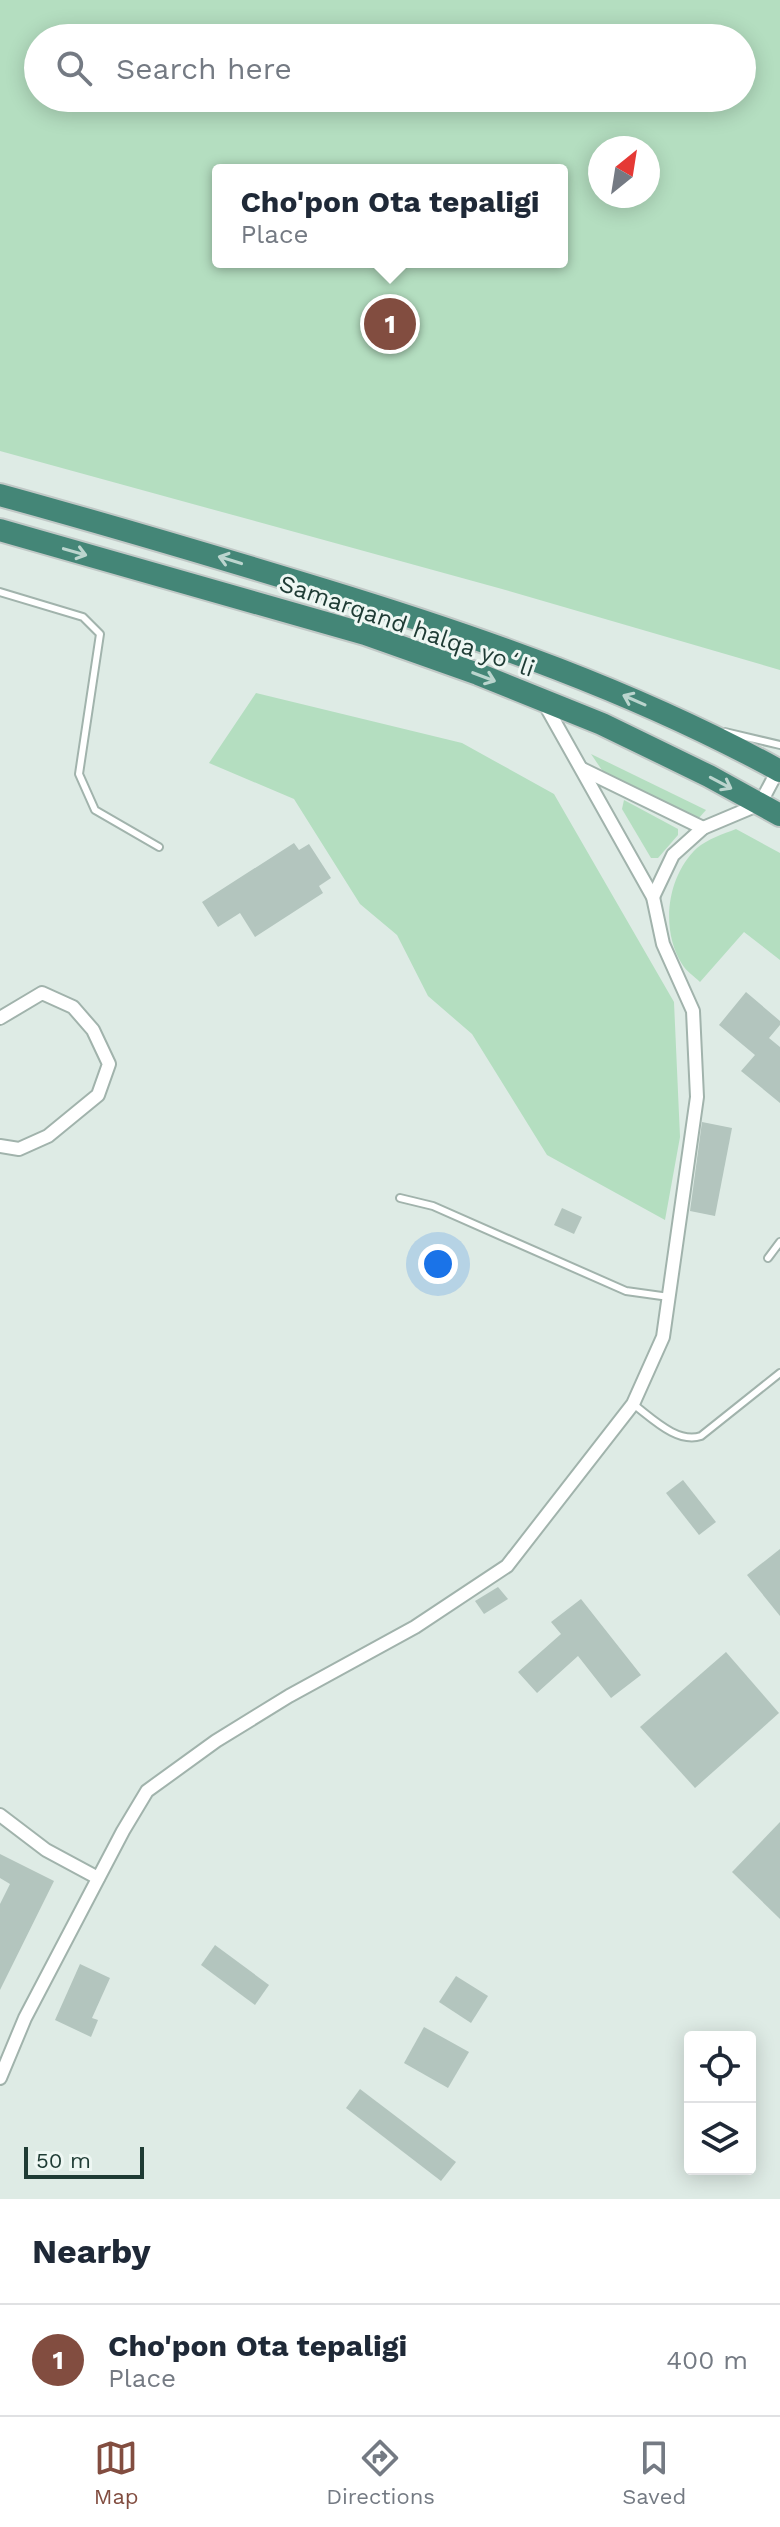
<!DOCTYPE html>
<meta charset="utf-8">
<style>
:root{--surface:#fff;--page:#f2f2f3;--text:#1f2937;--muted:#747a83;--line:#e0e1e3;--accent:#824d40}
body{margin:0;font-family:"Work Sans",sans-serif;background:var(--page);color:var(--text)}
.controls{position:absolute;right:24px;bottom:24px;display:grid;overflow:hidden;border-radius:8px;box-shadow:0 4px 20px #0003}
.controls button{width:72px;height:72px;display:grid;place-items:center;padding:0;border:0;border-bottom:2px solid var(--line);background:var(--surface);color:var(--text);font:40px sans-serif}
.compass{position:absolute;left:588px;top:136px;width:72px;height:72px;border-radius:50%;background:var(--surface);box-shadow:0 4px 20px #0003;rotate:30deg}
.scale{position:absolute;left:24px;bottom:20px;width:120px;box-sizing:border-box;padding-left:8px;border:4px solid #1e3b34;border-top:0;font-size:22px;line-height:28px;white-space:nowrap;color:#1e3b34;-webkit-text-stroke:6px #eef7f3;paint-order:stroke}
.you{position:absolute;left:438px;top:1264px;width:28px;height:28px;margin:-20px;border:6px solid #fff;border-radius:50%;background:#1a73e8;box-shadow:0 0 0 12px #1a73e833}
.badge{display:grid;place-items:center;width:52px;height:52px;border-radius:50%;background:var(--accent);color:#fff;font-size:26px;font-weight:700}
.pin{position:absolute;translate:-50% -50%;border:4px solid #fff;box-shadow:0 2px 8px #0006}
.popup{position:absolute;left:212px;top:164px;width:356px;height:104px;box-sizing:border-box;display:grid;place-content:center;border-radius:8px;background:var(--surface);filter:drop-shadow(0 2px 6px #0005);font-size:26px;white-space:nowrap;color:var(--muted)}
.popup b{font-size:30px;color:var(--text)}
.popup::after{content:'';position:absolute;left:50%;top:100%;margin-left:-16px;border:16px solid transparent;border-top-color:var(--surface)}
.list{margin:0;padding:0;list-style:none}
h2{display:flex;justify-content:space-between;align-items:center;height:104px;margin:0;padding:0 32px;font-size:34px}
h2 small{font-size:26px;font-weight:400;color:var(--muted)}
.list li{display:grid;grid-template-columns:52px 1fr auto;gap:24px;align-items:center;box-sizing:border-box;height:112px;padding:0 32px;border-top:2px solid var(--line)}
.list b{display:block;font-size:30px;white-space:nowrap}
.list p{margin:0;font-size:26px;white-space:nowrap;color:var(--muted)}
.list em{font-size:26px;font-style:normal;color:var(--muted)}
.icon{flex:none;width:44px;height:44px;fill:none;stroke:currentColor;stroke-width:2;stroke-linecap:round;stroke-linejoin:round}
.map{position:relative;flex:none;width:780px;height:2199px;overflow:hidden}
.search{position:absolute;background:var(--surface);box-shadow:0 4px 20px #0003;left:24px;right:24px;top:24px;height:88px;display:flex;align-items:center;gap:20px;box-sizing:border-box;padding:0 28px;border-radius:44px;color:var(--muted);font-size:30px}
.sheet{height:216px;background:var(--surface)}
nav{display:flex;justify-content:space-around;align-items:center;box-sizing:border-box;height:112px;border-top:2px solid var(--line);background:var(--surface);font-size:22px;color:var(--muted)}
nav a{display:grid;justify-items:center;gap:4px}
nav .on{color:var(--accent)}
.map>svg:first-child{display:block}
</style>
<div class="map">
<svg width="780" height="2199" viewBox="0 0 780 2199">
<rect width="100%" height="100%" fill="#deebe5"/>
<g fill="#b4dec0" fill-rule="evenodd">
<path d="M0,0H780V670L502,589L0,451ZM742,38V98H38V38ZM648,148V196H600V148ZM218,170H562V262H218Z"/>
<path d="M256,693L462,743L554,794L674,1002L680,1137L665,1220L547,1155L472,1034L428,996L397,935L360,904L294,799L209,763Z"/>
<path d="M591,754L706,810L698,819L604,773Z"/>
<path d="M624,800L678,829V835L658,858H651L622,809Z"/>
<path d="M736,829L780,853V960L744,932L700,982C694,976 686,971 682,964C660,929 667,876 697,848C708,839 723,834 736,829Z"/>
</g>
<g fill="#b3c5be">
<path d="M294,843L299,850L309,844L331,878L319,886L323,893L255,937L240,913L218,927L202,902Z"/>
<path d="M746,992L780,1021V1025L769,1038L780,1047V1103L741,1071L755,1055L719,1025Z"/>
<path d="M702,1122L732,1128L715,1216L690,1211Z"/>
<path d="M562,1208L582,1217L574,1234L554,1225Z"/>
<path d="M683,1480L716,1522L699,1535L666,1493Z"/>
<path d="M780,1549V1616L747,1575Z"/>
<path d="M498,1587L508,1599L484,1614L475,1601Z"/>
<path d="M581,1599L641,1675L611,1698L578,1656L537,1693L518,1672L561,1634L551,1622Z"/>
<path d="M726,1652L779,1713L695,1788L640,1727Z"/>
<path d="M780,1822V1919L732,1872Z"/>
<path d="M0,1854L54,1881L0,1990V1904L10,1884L0,1878Z"/>
<path d="M215,1945L269,1985L255,2005L201,1965Z"/>
<path d="M80,1964L110,1978L92,2018L98,2020L91,2037L55,2020Z"/>
<path d="M456,1976L488,1996L471,2023L439,2002Z"/>
<path d="M424,2027L469,2052L448,2088L404,2063Z"/>
<path d="M360,2089L456,2162L441,2181L346,2108Z"/>
</g>
<g fill="none" stroke-linecap="round" stroke-linejoin="round">
<g stroke="#a1b3ac" stroke-width="10">
<g id="service">
<path d="M0,592L83,617L100,634L79,774L95,810L159,847"/>
<path d="M725,732L780,745"/>
<path d="M400,1198L433,1206L626,1291L669,1297"/>
<path d="M768,1258L780,1242"/>
<path d="M633,1404C652,1418 677,1444 701,1436L780,1373"/>
</g>
</g>
<g stroke="#a1b3ac" stroke-width="16">
<g id="minor">
<path d="M582,769L703,828"/>
<path d="M653,897L673,855L703,828L760,804L778,770"/>
<path d="M0,1018L42,993L73,1007L93,1030L109,1064L98,1095L48,1136L19,1149L0,1146"/>
<path d="M0,1815L46,1850L98,1878"/>
<path d="M0,2078L25,2018L123,1831L147,1791L216,1741L289,1696L415,1627L507,1566L633,1404L663,1337L697,1097L693,1011L663,944L653,897L543,701"/>
</g>
</g>
<g stroke="#c0c8c6" stroke-width="26">
<g id="trunk">
<path d="M0,495C109,525 217,557 325,590C482,638 636,692 780,771"/>
<path d="M0,530L365,634L478,674L602,724L709,776L780,815"/>
</g>
</g>
<use href="#service" stroke="#fff" stroke-width="6"/>
<use href="#minor" stroke="#fff" stroke-width="12"/>
<use href="#trunk" stroke="#448677" stroke-width="22"/>
</g>
<defs><path id="oneway-shaft" d="M-6 0H5M1.5-3L5.5 0L1.5 3" fill="none" stroke-width="1.6" stroke-linecap="round" stroke-linejoin="round" transform="scale(2)"/></defs>
<g stroke="#bbd5ce">
<use href="#oneway-shaft" transform="translate(75 552) rotate(16)"/>
<use href="#oneway-shaft" transform="translate(230 560) rotate(-163)"/>
<use href="#oneway-shaft" transform="translate(484 677) rotate(21)"/>
<use href="#oneway-shaft" transform="translate(634 700) rotate(-156)"/>
<use href="#oneway-shaft" transform="translate(721 783) rotate(28)"/>
</g>
<g text-anchor="middle" dominant-baseline="central" stroke-width="6" stroke-linejoin="round" paint-order="stroke">
<g font-size="24" fill="#1e3b34" stroke="#eef7f3">
<text transform="translate(407 626) rotate(19)">Samarqand halqa yoʻli</text>
</g>
</g>
</svg>
<div class="controls">
<button><svg class="icon" aria-label="locate" viewBox="0 0 24 24"><circle cx="12" cy="12" r="6"/><path d="M12 2v4M12 18v4M2 12h4M18 12h4"/></svg></button>
<button><svg class="icon" aria-label="layers" viewBox="0 0 24 24"><path d="M12 4l9 5-9 5-9-5zM3 14l9 5 9-5"/></svg></button>
</div>
<svg class="compass" viewBox="-18 -18 36 36"><path d="M0-13l5 13h-10z" fill="#e53935"/><path d="M0 13l5-13h-10z" fill="#747a83"/></svg>
<div class="scale">50 m</div>
<div class="you"></div>
<div class="pin badge" style="left:390px;top:324px">1</div>
<div class="popup"><b>Cho'pon Ota tepaligi</b>Place</div>
<div class="search"><svg class="icon" aria-label="search" viewBox="0 0 24 24"><circle cx="10" cy="10" r="6"/><path d="M15 15l6 6"/></svg>Search here</div>
</div>
<section class="sheet">
<h2>Nearby<small></small></h2>
<ul class="list">
<li><span class="badge">1</span><div><b>Cho'pon Ota tepaligi</b><p>Place</p></div><em>400 m</em></li>
</ul>
</section>
<nav>
<a class="on"><svg class="icon" aria-label="map" viewBox="0 0 24 24"><path d="M3 6l6-2 6 2 6-2v14l-6 2-6-2-6 2zM9 4v14M15 6v14"/></svg>Map</a>
<a><svg class="icon" aria-label="directions" viewBox="0 0 24 24"><path d="M12 3l9 9-9 9-9-9zM9 14v-3h6M13 9l2 2-2 2"/></svg>Directions</a>
<a><svg class="icon" aria-label="saved" viewBox="0 0 24 24"><path d="M7 4h10v16l-5-4-5 4z"/></svg>Saved</a>
</nav>
